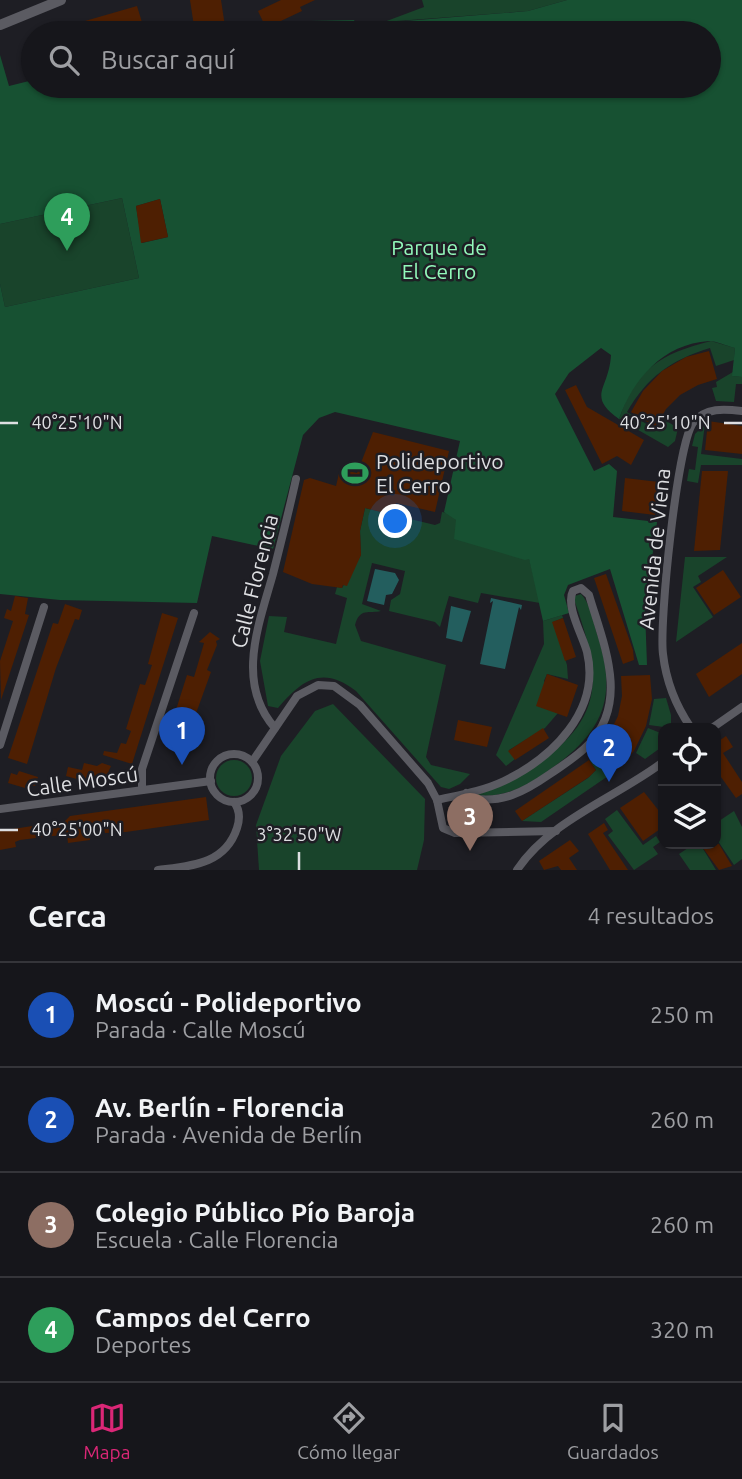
<!DOCTYPE html>
<html lang="es">
<meta charset="utf-8">
<style>
:root{--surface:#16161b;--page:#1f1f24;--text:#f1f3f6;--muted:#9e9fa3;--line:#35353a;--accent:#db2777}
body{margin:0;font-family:Ubuntu,sans-serif;background:var(--page);color:var(--text)}
.controls{position:absolute;right:21px;bottom:21px;display:grid;overflow:hidden;border-radius:14px;box-shadow:0 2px 5px #0004}
.controls button{width:63px;height:63px;display:grid;place-items:center;padding:0;border:0;border-bottom:2px solid var(--line);background:var(--surface);color:var(--text);font:35px sans-serif}
.you{position:absolute;left:396px;top:522px;width:24px;height:24px;margin:-18px;border:5px solid #fff;border-radius:50%;background:#1a73e8;box-shadow:0 0 0 10px #1a73e833}
.badge{display:grid;place-items:center;width:46px;height:46px;border-radius:50%;background:var(--accent);color:#fff;font-size:23px;font-weight:700}
.pin{position:absolute;translate:-50% -58px;filter:drop-shadow(0 2px 4px #0008)}
.pin::after{content:'';position:absolute;top:37px;width:24px;height:21px;background:inherit;clip-path:polygon(0 0,100% 0,50% 100%)}
.list{margin:0;padding:0;list-style:none}
h2{display:flex;justify-content:space-between;align-items:center;height:91px;margin:0;padding:0 28px;font-size:30px}
h2 small{font-size:23px;font-weight:400;color:var(--muted)}
.list li{display:grid;grid-template-columns:46px 1fr auto;gap:21px;align-items:center;box-sizing:border-box;height:105px;padding:0 28px;border-top:2px solid var(--line)}
.list b{display:block;font-size:26px;white-space:nowrap}
.list p{margin:0;font-size:23px;white-space:nowrap;color:var(--muted)}
.list em{font-size:23px;font-style:normal;color:var(--muted)}
.icon{flex:none;width:38px;height:38px;fill:none;stroke:currentColor;stroke-width:2;stroke-linecap:round;stroke-linejoin:round}
.map{position:relative;flex:none;width:742px;height:870px;overflow:hidden}
.search{position:absolute;background:var(--surface);box-shadow:0 2px 5px #0004;left:21px;right:21px;top:21px;height:77px;display:flex;align-items:center;gap:18px;box-sizing:border-box;padding:0 24px;border-radius:38px;color:var(--muted);font-size:26px}
.sheet{height:511px;background:var(--surface)}
nav{display:flex;justify-content:space-around;align-items:center;box-sizing:border-box;height:98px;border-top:2px solid var(--line);background:var(--surface);font-size:19px;color:var(--muted)}
nav a{display:grid;justify-items:center;gap:4px}
nav .on{color:var(--accent)}
.map>svg:first-child{display:block}
</style>
<div class="map">
<svg width="742" height="870" viewBox="0 0 742 870">
<rect width="100%" height="100%" fill="#1e1e24"/>
<g fill="#19442b">
<path d="M422,0H567L528,11L384,22L424,7Z"/>
<path d="M122,198L139,278L5,307L0,284V224Z"/>
<path d="M711,341L735,348L734,360L716,366L710,348C671,360 647,377 627,412L656,430L663,419L678,428L675,441L668,447L619,419C637,368 660,354 711,341Z"/>
<path d="M733,372V376L742,377V384H736L734,402L716,401L712,388L717,387L716,382Z"/>
<path d="M705,424L701,454L742,459V465H701L698,483L687,481L689,469L695,470L698,447L692,446L695,434Z"/>
<path d="M365,508L435,525L440,523L442,512L452,514L456,520L529,558L540,603L481,593L478,603L449,596L440,627L435,622L389,611L391,600L400,594L405,571L372,563L362,604L381,611C369,614 360,607 355,625L361,641L446,665L426,757L431,765L470,774L460,784L449,789L441,787L356,691C322,665 302,680 278,708L268,706L260,661L269,616L287,617L284,632L336,644L347,598L335,594L337,587L342,588L361,555L360,531Z"/>
<path d="M685,557H727L698,576L701,582L693,587L713,617L676,642Z"/>
<path d="M581,594C590,603 593,621 597,634C618,696 604,731 552,768C527,786 509,796 478,796V793C502,789 520,776 540,762C608,714 599,672 575,602V596Z"/>
<path d="M562,615L563,618L553,622L567,665L568,679L547,674L544,681L558,713L545,728L509,750L515,759L506,766L496,755L544,644L543,621Z"/>
<path d="M666,698L671,715V728L649,725L654,699Z"/>
<path d="M333,704L425,799L424,840L417,870H259L256,825L281,756L315,711Z"/>
<path d="M648,728L663,734V746L645,759L636,753Z"/>
<path d="M596,757L614,772L541,822L522,821L588,778L596,770L590,761Z"/>
<circle cx="234" cy="778" r="18"/>
<path d="M617,810L643,845L656,836L660,842L653,847L658,854L634,870L608,835L613,831L605,819Z"/>
<path d="M734,811L742,827V859L734,865L716,838V823Z"/>
<path d="M694,844H700L716,870H690L679,854Z"/>
</g>
<path fill="#175132" fill-rule="evenodd" d="M567,0H742V377L732,376L735,348C727,346 716,341 709,341C663,344 633,379 619,419C586,395 609,390 611,355L601,348L569,373L555,394L594,471L609,464L617,471L613,517L657,522L645,610L647,665H639L610,569L568,585L564,595L569,613L543,621L529,559L525,560L454,539L456,520L444,512L460,441L335,412L319,418L303,435L273,549L212,536L197,603L60,600L0,594V284L5,307L139,278L122,198L0,224V55L9,86L33,80V86H709V33H273L310,21L354,20L356,25L528,11ZM160,199L168,237L142,243L136,206Z"/>
<g fill="#235e5e">
<path d="M375,569L395,573L399,580L392,594L386,595L384,605L367,601Z"/>
<path d="M491,598L522,605L521,610L519,607L505,669L480,664L493,601L490,603Z"/>
<path d="M451,606L471,611L462,642L446,638Z"/>
</g>
<g fill="#4e1f02">
<path d="M190,0H221L226,33H195Z"/>
<path d="M281,0H315L300,7L302,11L266,28L258,11Z"/>
<path d="M137,6L145,32L89,33L85,21Z"/>
<path d="M160,199L168,237L141,243L136,206Z"/>
<path d="M709,351L717,379L698,385L680,395L666,409L656,427L631,412L643,391L662,371L686,357Z"/>
<path d="M576,385L587,407L644,440L631,465L617,456L602,464L565,390Z"/>
<path d="M708,421L742,426V454L705,450Z"/>
<path d="M373,432L449,451L435,512L396,503L393,515L365,508L360,531L361,555L347,586L343,585L342,588L312,584L283,572L304,480L310,478L336,486L340,469L357,473Z"/>
<path d="M702,471H728L720,550L694,551Z"/>
<path d="M625,478L659,482L655,515L622,511Z"/>
<path d="M723,570L741,597L714,615L696,588Z"/>
<path d="M606,574L633,650L634,660L623,664L594,578Z"/>
<path d="M15,596L28,598L25,614L29,615L1,700L0,661L13,621L4,618L7,609L11,611Z"/>
<path d="M65,604L82,610L79,620L75,619L56,668L27,764L8,758L53,623L58,624Z"/>
<path d="M162,613L178,618L132,764L103,755L104,751L117,753L121,743L126,744L131,731L126,729L140,684L145,685L152,665L148,664Z"/>
<path d="M563,618L576,657L565,661L552,622Z"/>
<path d="M210,632L220,639L216,641L217,645L207,670L211,672L186,741L168,735L187,675L194,677L197,667L204,643L199,642Z"/>
<path d="M742,643V674L709,697L696,674Z"/>
<path d="M547,674L578,685L567,717L536,706Z"/>
<path d="M650,675L652,699L646,726L634,751L618,769L596,749L609,734L618,716L622,696L621,676Z"/>
<path d="M458,720L492,727L487,747L454,740Z"/>
<path d="M543,728L549,738L515,760L508,751Z"/>
<path d="M726,736L733,747L723,753L742,782V794L736,798L716,770V743Z"/>
<path d="M589,760L596,770L589,777L522,821L515,811Z"/>
<path d="M84,763L97,766L102,763L111,766L107,775L98,774L97,777L80,780L66,776L68,767L82,770Z"/>
<path d="M19,771L38,777L35,786L26,784L25,788L8,783L11,773L17,775Z"/>
<path d="M644,792L663,816V827L643,841L620,808Z"/>
<path d="M206,797L209,820L126,832L105,833L104,828L88,830L90,840L68,843L67,835L52,836L20,840L15,842L16,847L0,850V831L65,821L70,816Z"/>
<path d="M604,823L608,830L603,833L628,870H610L588,834Z"/>
<path d="M570,840L579,851L569,858L577,870H561L558,866L544,870L539,861Z"/>
<path d="M700,844H719L732,866L719,870Z"/>
</g>
<g fill="none" stroke-linecap="round" stroke-linejoin="round">
<g stroke="#5b5b62" stroke-width="8">
<path d="M275,728C235,683 259,624 273,574C281,542 289,511 296,479"/>
<path d="M691,728C676,706 666,681 663,654C659,623 677,445 693,423C705,407 725,409 742,411"/>
<path d="M712,728L742,707"/>
<path d="M0,745L44,607"/>
<circle cx="234" cy="778" r="24"/>
<path d="M252,762L297,696L318,685L334,686L360,705L428,783L437,800L443,828L455,833L556,831"/>
<path d="M142,790V769L194,613"/>
<path d="M437,800C459,795 483,791 504,781C552,758 601,711 587,652C583,636 565,606 573,591L581,588L589,595C603,643 630,701 589,744C578,756 563,765 550,774C524,792 502,804 470,798L466,793"/>
<path d="M0,809L211,781"/>
<path d="M158,870C190,866 225,865 237,828C240,819 240,810 234,802"/>
<path d="M517,870C550,820 617,797 663,762"/>
</g>
<path stroke="#5b5b62" stroke-width="10" d="M0,25L61,0"/>
</g>
<path fill="none" stroke="#dedfe2" stroke-width="2.5" d="M0,423H18M724,423H742M0,830H18M299,852V870"/>
<defs>
<g id="stadium-bare" transform="scale(2.1)"><path d="M0-5a6.5 5 0 1 0 0 10a6.5 5 0 1 0 0-10ZM-3.5-1.8h7v3.6h-7Z" fill="#2e9e5b" stroke="#1e1e24" stroke-width="2.5" paint-order="stroke"/></g>
</defs>
<g fill-rule="evenodd">
<use href="#stadium-bare" x="355" y="473"/>
</g>
<g text-anchor="middle" dominant-baseline="central" stroke-width="5" stroke-linejoin="round" paint-order="stroke">
<g font-size="21" fill="#93f9bb" stroke="#1e1e24">
<text x="439" y="247">Parque de<tspan x="439" dy="24">El Cerro</tspan></text>
</g>
<g font-size="21" fill="#dedfe2" stroke="#1e1e24" text-anchor="start">
<text x="376" y="461">Polideportivo<tspan x="376" dy="24">El Cerro</tspan></text>
</g>
<g font-size="21" fill="#dedfe2" stroke="#1e1e24">
<text transform="translate(654 549) rotate(-84)">Avenida de Viena</text>
<text transform="translate(254 581) rotate(-76)">Calle Florencia</text>
<text transform="translate(82 781) rotate(-8)">Calle Moscú</text>
</g>
</g>
<g font-size="18" text-anchor="middle" fill="#dedfe2" stroke="#1e1e24" stroke-width="5" stroke-linejoin="round" paint-order="stroke">
<text x="77" y="429">40°25'10"N</text>
<text x="665" y="429">40°25'10"N</text>
<text x="77" y="836">40°25'00"N</text>
<text x="299" y="841">3°32'50"W</text>
</g>
</svg>
<div class="controls">
<button><svg class="icon" aria-label="locate" viewBox="0 0 24 24"><circle cx="12" cy="12" r="6"/><path d="M12 2v4M12 18v4M2 12h4M18 12h4"/></svg></button>
<button><svg class="icon" aria-label="layers" viewBox="0 0 24 24"><path d="M12 4l9 5-9 5-9-5zM3 14l9 5 9-5"/></svg></button>
</div>
<div class="you"></div>
<div class="pin badge" style="left:182px;top:765px;background:#1a4fb4">1</div>
<div class="pin badge" style="left:609px;top:782px;background:#1a4fb4">2</div>
<div class="pin badge" style="left:470px;top:851px;background:#8d6e63">3</div>
<div class="pin badge" style="left:67px;top:251px;background:#2e9e5b">4</div>
<div class="search"><svg class="icon" aria-label="search" viewBox="0 0 24 24"><circle cx="10" cy="10" r="6"/><path d="M15 15l6 6"/></svg>Buscar aquí</div>
</div>
<section class="sheet">
<h2>Cerca<small>4 resultados</small></h2>
<ul class="list">
<li><span class="badge" style="background:#1a4fb4">1</span><div><b>Moscú - Polideportivo</b><p>Parada · Calle Moscú</p></div><em>250 m</em></li>
<li><span class="badge" style="background:#1a4fb4">2</span><div><b>Av. Berlín - Florencia</b><p>Parada · Avenida de Berlín</p></div><em>260 m</em></li>
<li><span class="badge" style="background:#8d6e63">3</span><div><b>Colegio Público Pío Baroja</b><p>Escuela · Calle Florencia</p></div><em>260 m</em></li>
<li><span class="badge" style="background:#2e9e5b">4</span><div><b>Campos del Cerro</b><p>Deportes</p></div><em>320 m</em></li>
</ul>
</section>
<nav>
<a class="on"><svg class="icon" aria-label="map" viewBox="0 0 24 24"><path d="M3 6l6-2 6 2 6-2v14l-6 2-6-2-6 2zM9 4v14M15 6v14"/></svg>Mapa</a>
<a><svg class="icon" aria-label="directions" viewBox="0 0 24 24"><path d="M12 3l9 9-9 9-9-9zM9 14v-3h6M13 9l2 2-2 2"/></svg>Cómo llegar</a>
<a><svg class="icon" aria-label="saved" viewBox="0 0 24 24"><path d="M7 4h10v16l-5-4-5 4z"/></svg>Guardados</a>
</nav>
